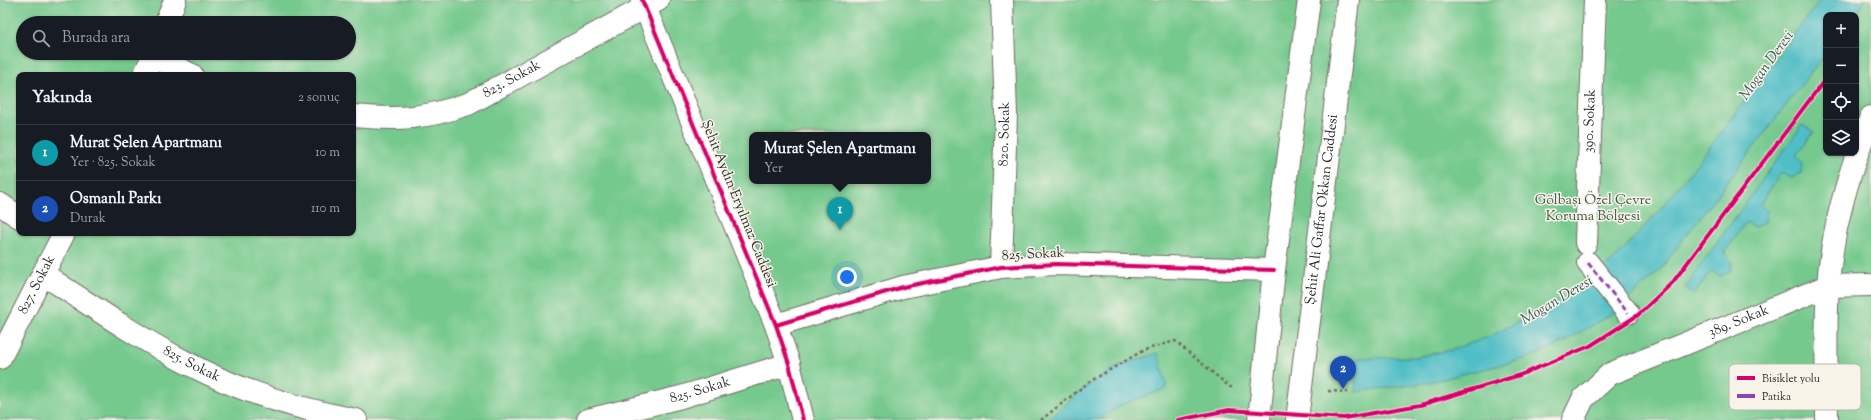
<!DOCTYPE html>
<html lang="tr">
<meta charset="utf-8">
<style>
:root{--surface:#171b24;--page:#20242c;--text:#f1f3f6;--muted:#9ea1a6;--line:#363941;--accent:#d690ce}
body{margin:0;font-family:"Sorts Mill Goudy",serif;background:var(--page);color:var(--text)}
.controls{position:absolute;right:12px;top:12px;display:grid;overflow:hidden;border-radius:8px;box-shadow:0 1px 3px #0004}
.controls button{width:36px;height:36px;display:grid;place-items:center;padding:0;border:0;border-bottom:1px solid var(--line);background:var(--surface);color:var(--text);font:20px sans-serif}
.you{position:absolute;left:847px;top:277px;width:14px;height:14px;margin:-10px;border:3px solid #fff;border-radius:50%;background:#1a73e8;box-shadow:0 0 0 6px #1a73e833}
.badge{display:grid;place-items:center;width:26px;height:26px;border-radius:50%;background:var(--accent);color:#fff;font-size:13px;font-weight:700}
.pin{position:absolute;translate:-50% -33px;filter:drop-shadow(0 1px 2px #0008)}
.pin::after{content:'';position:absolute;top:21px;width:14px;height:12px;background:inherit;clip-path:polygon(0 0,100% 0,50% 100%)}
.popup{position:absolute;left:749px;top:132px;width:182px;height:52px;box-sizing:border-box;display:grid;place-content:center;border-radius:8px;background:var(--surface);filter:drop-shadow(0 1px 3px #0005);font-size:13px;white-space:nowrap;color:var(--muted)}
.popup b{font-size:15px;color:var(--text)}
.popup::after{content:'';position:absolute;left:50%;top:100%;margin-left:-8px;border:8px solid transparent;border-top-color:var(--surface)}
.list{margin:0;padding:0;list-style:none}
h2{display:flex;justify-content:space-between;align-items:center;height:52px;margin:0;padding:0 16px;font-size:17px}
h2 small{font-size:13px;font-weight:400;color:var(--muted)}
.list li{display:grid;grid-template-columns:26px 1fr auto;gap:12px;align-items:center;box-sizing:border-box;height:56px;padding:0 16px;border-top:1px solid var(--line)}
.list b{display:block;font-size:15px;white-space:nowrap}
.list p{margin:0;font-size:13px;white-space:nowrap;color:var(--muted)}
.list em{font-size:13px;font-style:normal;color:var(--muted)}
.icon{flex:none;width:22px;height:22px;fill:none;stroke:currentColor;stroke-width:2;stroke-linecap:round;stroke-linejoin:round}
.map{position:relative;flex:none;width:1871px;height:420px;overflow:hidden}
.search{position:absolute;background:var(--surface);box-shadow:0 1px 3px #0004;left:16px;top:16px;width:340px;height:44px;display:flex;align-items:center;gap:10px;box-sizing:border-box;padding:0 14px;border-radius:22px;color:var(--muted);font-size:15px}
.panel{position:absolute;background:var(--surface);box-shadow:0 1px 3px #0004;left:16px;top:72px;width:340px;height:164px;border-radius:8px}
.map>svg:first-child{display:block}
</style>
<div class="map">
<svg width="1871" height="420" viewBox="0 0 1871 420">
<rect width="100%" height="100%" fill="#f7f3e8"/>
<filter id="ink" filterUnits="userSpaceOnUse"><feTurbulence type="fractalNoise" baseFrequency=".025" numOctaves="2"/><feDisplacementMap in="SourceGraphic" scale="8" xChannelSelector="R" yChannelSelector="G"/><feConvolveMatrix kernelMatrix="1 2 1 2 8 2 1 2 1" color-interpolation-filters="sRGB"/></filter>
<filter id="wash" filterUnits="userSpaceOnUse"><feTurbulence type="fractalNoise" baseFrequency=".012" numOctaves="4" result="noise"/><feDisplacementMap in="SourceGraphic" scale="16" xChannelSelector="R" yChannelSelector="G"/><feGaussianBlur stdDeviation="0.9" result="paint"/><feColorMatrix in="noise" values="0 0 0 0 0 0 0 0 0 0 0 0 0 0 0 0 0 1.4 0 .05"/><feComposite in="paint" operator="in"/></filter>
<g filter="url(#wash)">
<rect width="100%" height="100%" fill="#f4e2c9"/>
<path fill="#74c98d" stroke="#507a5c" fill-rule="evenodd" d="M0,0H1871V420H0ZM1826,15H1856V153H1826ZM23,23H349V53H23ZM19,75H353V233H19ZM752,135H928V181H752Z"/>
<g fill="#4fbec6" stroke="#3d7478">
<path d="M1820,0H1866L1855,15H1826V53L1659,271L1615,312L1555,347L1525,359L1426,383L1355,392L1358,358L1416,357L1451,350L1491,336L1573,293L1614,260L1656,214L1693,169Z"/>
<path d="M1802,125L1814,132L1796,155L1802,162L1801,173L1791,178L1781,173L1760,204L1767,211L1765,222L1755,227L1746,222L1724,253L1732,261L1730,272L1720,276L1711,271L1694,294L1685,287Z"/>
<path d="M1158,353L1167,388L1121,405L1099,420H1049L1080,391L1116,367Z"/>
</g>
</g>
<g filter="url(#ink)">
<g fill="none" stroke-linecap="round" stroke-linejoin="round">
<g stroke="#716b62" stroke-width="24">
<path id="pedestrian" d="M1588,263L1628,313"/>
</g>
<g stroke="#716b62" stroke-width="24">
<g id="minor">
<path d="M166,23L175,0"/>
<path d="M153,57L192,75"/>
<path d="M144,75L155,53"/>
<path id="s1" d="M353,116C399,120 424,119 468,104L658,0"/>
<path d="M0,204L19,217"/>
<path id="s2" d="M1586,243L1595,0"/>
<path id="s3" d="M1001,267L1006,115L1002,0"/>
<path id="s4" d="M43,274C90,305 137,337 187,363C239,391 298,409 356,420"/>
<path d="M776,325L903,287L1001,267L1056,264L1274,270"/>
<path id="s5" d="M0,358L64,233"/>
<path id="s6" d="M588,420L681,397L789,364"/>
<path id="s7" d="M1573,420L1583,399L1610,374L1828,286L1871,285"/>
<path d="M1827,420C1827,376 1825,330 1828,286C1832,227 1849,171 1871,117"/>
</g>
</g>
<g stroke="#716b62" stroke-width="24">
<g id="tertiary">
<path d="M642,0L776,325L789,364L803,420"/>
<path d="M1259,420L1274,270L1309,0"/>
<path id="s8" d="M1297,420L1348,0"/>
</g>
</g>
<g stroke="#716b62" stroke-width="2.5" stroke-dasharray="3 3" stroke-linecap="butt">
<path d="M1328,391L1348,392"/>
<path d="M1041,420L1089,382L1144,350L1175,341L1230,387H1235"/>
</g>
<use href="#pedestrian" stroke="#fff" stroke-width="22"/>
<use href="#minor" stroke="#fff" stroke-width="22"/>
<use href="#tertiary" stroke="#fff" stroke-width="22"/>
<path stroke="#8e44ad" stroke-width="3" stroke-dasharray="6 3" stroke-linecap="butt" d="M1588,263L1628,313"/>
<g stroke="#f7f3e8" stroke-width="6">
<g id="cycleway">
<path d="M642,0L776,325L789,364L803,420"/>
<path d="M776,325L903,287L1001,267L1056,264L1274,270"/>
<path d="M1178,420L1229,410L1344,418L1420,405L1520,375L1590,346L1638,315L1673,282L1826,78"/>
</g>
</g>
<use href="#cycleway" stroke="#d6006c" stroke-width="4"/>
</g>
</g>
<g text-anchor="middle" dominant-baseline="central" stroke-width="3" stroke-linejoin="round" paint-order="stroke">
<g font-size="14" fill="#2b2b2b" stroke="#f7f3e8">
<text stroke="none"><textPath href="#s1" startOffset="167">823. Sokak</textPath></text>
<text stroke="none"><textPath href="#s2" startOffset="122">390. Sokak</textPath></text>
<text stroke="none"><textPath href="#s3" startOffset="133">820. Sokak</textPath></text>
<text transform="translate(738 204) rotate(68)">Şehit Aydın Eryılmaz Caddesi</text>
<text stroke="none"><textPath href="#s8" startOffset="212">Şehit Ali Gaffar Okkan Caddesi</textPath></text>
<text transform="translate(1033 255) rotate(-3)">825. Sokak</text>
<text stroke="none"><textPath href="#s5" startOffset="82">827. Sokak</textPath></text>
<text stroke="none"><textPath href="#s7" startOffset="199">389. Sokak</textPath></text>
<text stroke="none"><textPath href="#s4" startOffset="174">825. Sokak</textPath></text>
<text stroke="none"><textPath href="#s6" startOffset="116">825. Sokak</textPath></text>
</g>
<g font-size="14" fill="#415a48" stroke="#f7f3e8">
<text x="1593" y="201">Gölbaşı Özel Çevre<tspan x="1593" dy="16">Koruma Bölgesi</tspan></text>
</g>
<g font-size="15" font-style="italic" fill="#36575a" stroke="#f7f3e8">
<text transform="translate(1767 66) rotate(-54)">Mogan Deresi</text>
<text transform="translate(1557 301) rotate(-31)">Mogan Deresi</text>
</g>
</g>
<rect x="1729" y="364" width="132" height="46" rx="6" fill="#f7f3e8" stroke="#bab7af" stroke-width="1"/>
<rect x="1737" y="376" width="18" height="4" fill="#d6006c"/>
<rect x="1737" y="394" width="18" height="4" fill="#8e44ad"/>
<g font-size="11" fill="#2b2b2b">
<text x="1762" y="382">Bisiklet yolu</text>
<text x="1762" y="400">Patika</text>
</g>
</svg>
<div class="controls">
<button>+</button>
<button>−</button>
<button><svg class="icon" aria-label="locate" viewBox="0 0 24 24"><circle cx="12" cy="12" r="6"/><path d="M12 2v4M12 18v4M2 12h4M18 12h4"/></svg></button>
<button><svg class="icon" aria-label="layers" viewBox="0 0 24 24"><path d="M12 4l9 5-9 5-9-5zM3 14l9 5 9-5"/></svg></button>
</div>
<div class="you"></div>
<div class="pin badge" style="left:840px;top:230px;background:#0f9aa8">1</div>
<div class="popup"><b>Murat Şelen Apartmanı</b>Yer</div>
<div class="pin badge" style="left:1343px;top:389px;background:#1a4fb4">2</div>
<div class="search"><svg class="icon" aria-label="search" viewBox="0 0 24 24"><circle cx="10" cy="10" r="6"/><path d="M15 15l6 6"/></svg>Burada ara</div>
<section class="panel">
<h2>Yakında<small>2 sonuç</small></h2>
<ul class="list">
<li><span class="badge" style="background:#0f9aa8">1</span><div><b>Murat Şelen Apartmanı</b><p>Yer · 825. Sokak</p></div><em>10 m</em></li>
<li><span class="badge" style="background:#1a4fb4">2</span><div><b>Osmanlı Parkı</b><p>Durak</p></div><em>110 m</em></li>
</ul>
</section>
</div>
